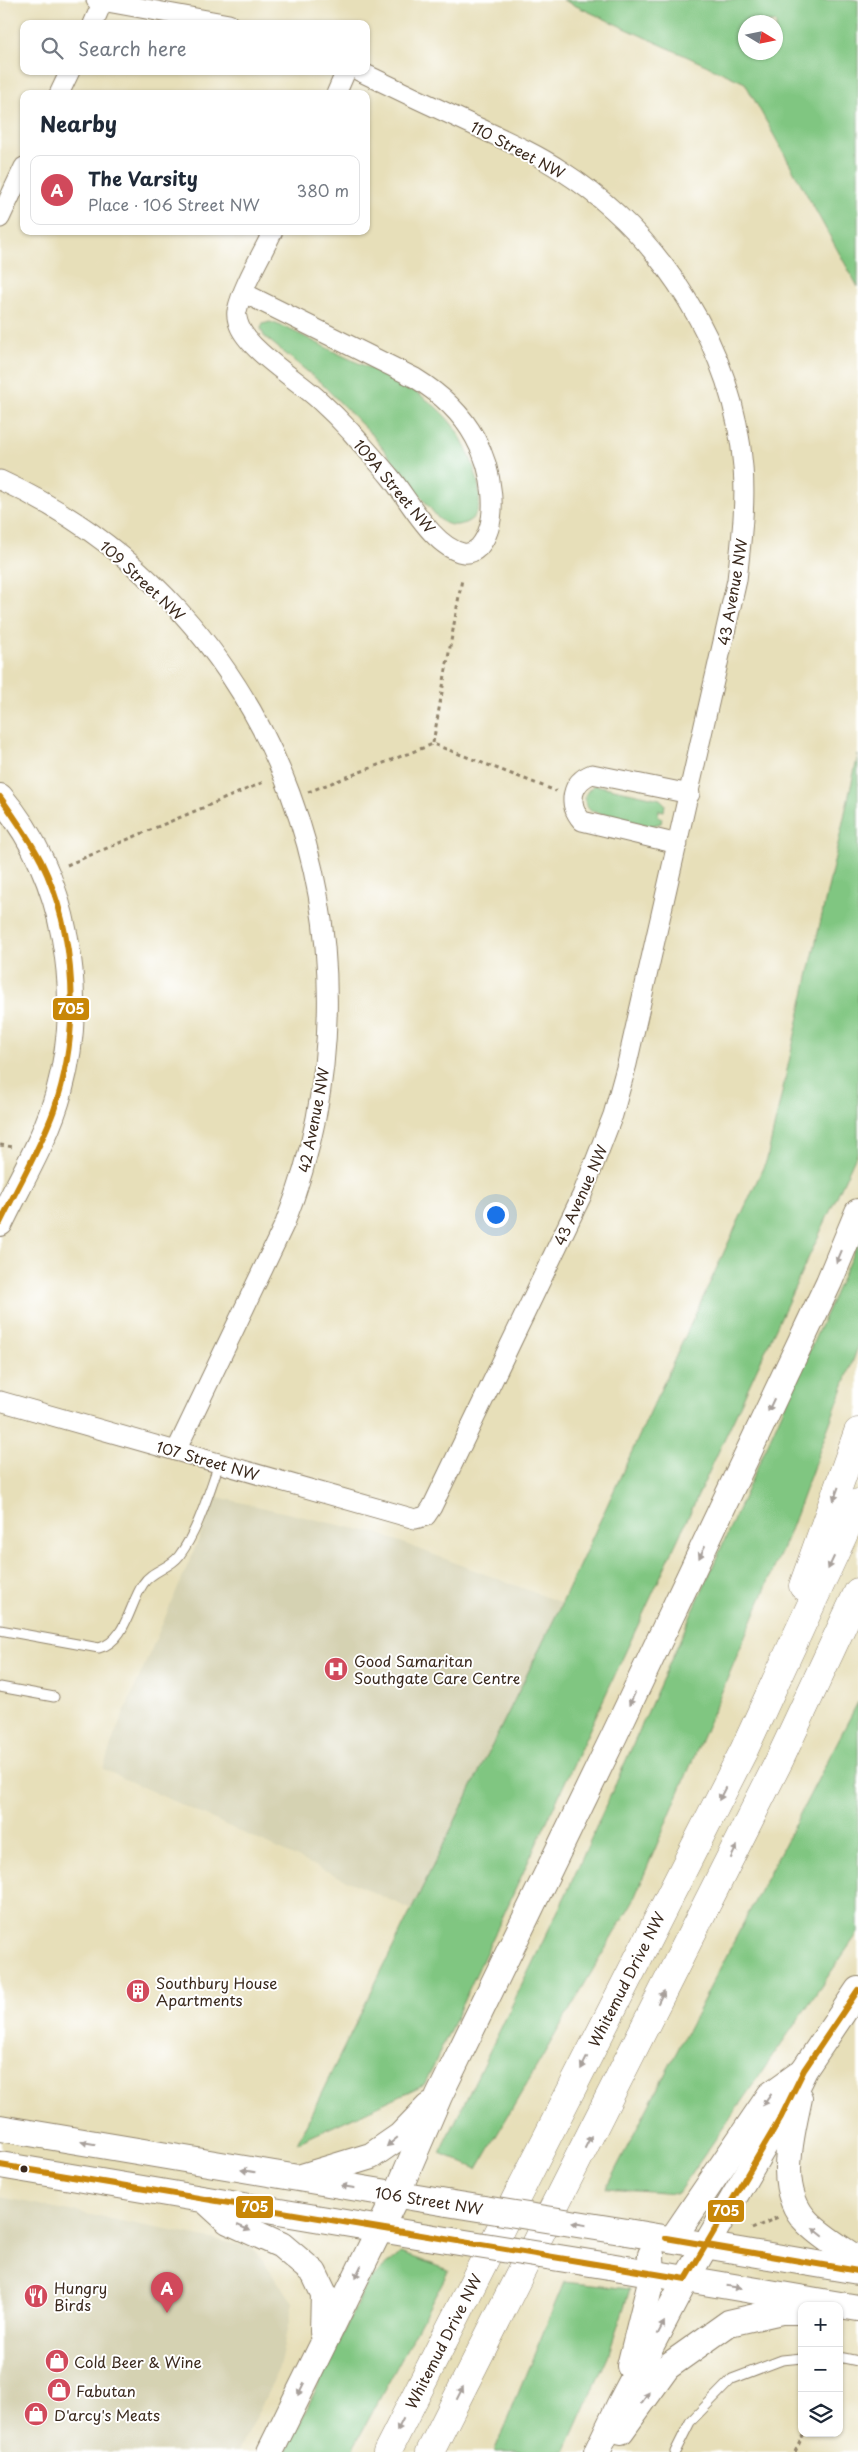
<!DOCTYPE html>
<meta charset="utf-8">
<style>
:root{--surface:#fff;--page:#f6f6f7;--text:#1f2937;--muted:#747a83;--line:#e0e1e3;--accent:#d1495b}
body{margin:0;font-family:"Playpen Sans",sans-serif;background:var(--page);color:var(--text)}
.controls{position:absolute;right:15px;bottom:15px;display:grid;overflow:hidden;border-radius:10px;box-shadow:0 1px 4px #0004}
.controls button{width:45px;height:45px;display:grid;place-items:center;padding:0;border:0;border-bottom:1px solid var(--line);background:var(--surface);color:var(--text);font:25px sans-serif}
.compass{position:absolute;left:738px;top:15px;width:45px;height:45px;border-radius:50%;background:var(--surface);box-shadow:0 1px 4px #0004;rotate:100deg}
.you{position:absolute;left:495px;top:1214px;width:18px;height:18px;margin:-12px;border:4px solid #fff;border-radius:50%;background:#1a73e8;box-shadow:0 0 0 8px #1a73e833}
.badge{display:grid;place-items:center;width:32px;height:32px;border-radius:50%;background:var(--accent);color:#fff;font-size:16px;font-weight:700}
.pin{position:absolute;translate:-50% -41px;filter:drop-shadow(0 1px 2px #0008)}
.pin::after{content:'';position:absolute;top:26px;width:18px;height:15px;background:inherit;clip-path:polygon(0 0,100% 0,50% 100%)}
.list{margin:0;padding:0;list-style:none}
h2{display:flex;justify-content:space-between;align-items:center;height:65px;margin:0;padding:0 20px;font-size:21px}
h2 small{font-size:16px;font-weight:400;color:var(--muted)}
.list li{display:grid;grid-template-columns:32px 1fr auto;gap:15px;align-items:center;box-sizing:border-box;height:70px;margin:0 10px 10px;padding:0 10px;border:1px solid var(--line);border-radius:10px}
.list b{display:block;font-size:19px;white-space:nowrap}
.list p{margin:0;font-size:16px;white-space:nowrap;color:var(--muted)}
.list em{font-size:16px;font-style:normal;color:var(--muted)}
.icon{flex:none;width:28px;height:28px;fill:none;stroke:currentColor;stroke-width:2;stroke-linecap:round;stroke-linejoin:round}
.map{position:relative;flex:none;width:858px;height:2452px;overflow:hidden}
.search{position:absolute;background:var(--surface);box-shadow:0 1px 4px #0004;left:20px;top:20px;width:350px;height:55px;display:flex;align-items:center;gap:12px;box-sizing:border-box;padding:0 18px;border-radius:10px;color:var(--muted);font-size:19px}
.panel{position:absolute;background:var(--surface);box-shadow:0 1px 4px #0004;left:20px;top:90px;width:350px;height:145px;border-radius:10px}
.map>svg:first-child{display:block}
</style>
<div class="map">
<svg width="858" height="2452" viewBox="0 0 858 2452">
<rect width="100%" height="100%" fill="#fff"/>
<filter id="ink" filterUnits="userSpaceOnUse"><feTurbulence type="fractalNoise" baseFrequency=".02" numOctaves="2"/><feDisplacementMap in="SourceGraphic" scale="10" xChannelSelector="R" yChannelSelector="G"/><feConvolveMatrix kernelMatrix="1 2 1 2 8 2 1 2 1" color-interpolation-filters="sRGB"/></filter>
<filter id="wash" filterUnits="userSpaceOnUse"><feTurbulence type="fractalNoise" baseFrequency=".0096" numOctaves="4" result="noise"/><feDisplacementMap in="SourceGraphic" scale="20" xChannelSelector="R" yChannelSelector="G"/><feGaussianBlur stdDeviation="1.12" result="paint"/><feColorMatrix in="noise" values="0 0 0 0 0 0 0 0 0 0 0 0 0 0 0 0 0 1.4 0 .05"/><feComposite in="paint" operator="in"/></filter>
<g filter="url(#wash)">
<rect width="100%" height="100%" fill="#e7dfb9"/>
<g fill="#d5d2b2">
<path d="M217,1497L379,1534L562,1603L412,1910L103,1769L114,1736Z"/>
<path d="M0,2197L252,2247L293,2302L278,2372L238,2452H0Z"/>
</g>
<g fill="#80c681" stroke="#5e7850" fill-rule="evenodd">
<path d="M563,0H858V287L745,83ZM746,22H776V52H746Z"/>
<path d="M270,322C292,329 312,341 333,351C375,372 426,388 454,427C468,446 499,514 462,524C452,527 445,524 438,518L373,436L320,382L264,336L261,328L263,324Z"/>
<path d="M858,755V1151L425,2084L297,2143L562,1603L767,1159Z"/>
<path d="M595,785L660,799L665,804L664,811L659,810L658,817L662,818L661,823L651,826L591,811C581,803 584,791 595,785Z"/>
<path d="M858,1242V1347L789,1533L633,1901L477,2169L440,2153L568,1890Z"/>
<path d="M858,1702V1933L678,2193L606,2188Z"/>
<path d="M401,2253L449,2270L351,2452H286L368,2281Z"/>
<path d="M564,2282L630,2289L608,2356L565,2452H494Z"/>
</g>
</g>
<g filter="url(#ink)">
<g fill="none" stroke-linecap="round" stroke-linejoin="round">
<g stroke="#91846c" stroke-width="11">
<g id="lane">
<path d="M0,1630L99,1648C126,1641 129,1605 143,1584C151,1571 170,1568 179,1556C199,1529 208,1494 219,1464"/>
<path d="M0,1687L54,1697"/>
<path d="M839,2357L858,2361"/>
<path d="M675,2452L690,2422L732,2379L782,2360L802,2358"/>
</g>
</g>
<g stroke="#91846c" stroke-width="21">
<g id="street">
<path d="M96,0L229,24"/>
<path d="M93,24L103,1"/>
<path d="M59,94L70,71"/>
<path d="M336,94L346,71"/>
<path d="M0,218L24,167"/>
<path d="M244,293L415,378C441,394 461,412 475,438C491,466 502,520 479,547C475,551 469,554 463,553C433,547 409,500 391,478C378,462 364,447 351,432C341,421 330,410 319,400C299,381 248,350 239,325C238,322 236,315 237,311C242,287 262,254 273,231"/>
<path d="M0,480C282,609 397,940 285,1223L176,1451"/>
<path d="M678,844L582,821C567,804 571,782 592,774L690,794"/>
<path d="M0,1401L415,1519L426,1516L432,1507L582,1195L613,1115L627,1064L737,580C741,543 746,505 743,467C734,349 662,235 562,171C535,153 505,140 475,126C436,108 398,90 359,71"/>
</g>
</g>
<g stroke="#91846c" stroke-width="28">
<g id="secondary">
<path d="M0,797C67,875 86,994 59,1092C47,1137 20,1181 0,1223"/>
<path d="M799,2098C791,2137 775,2191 808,2223C823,2238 841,2248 858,2260"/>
<path d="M0,2128L447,2203"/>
<path d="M0,2165L428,2237"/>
<path d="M302,2177L371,2156L400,2136L428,2107"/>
<path d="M205,2200L228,2221L281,2245L314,2273L324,2294L323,2332"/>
<path d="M627,2232L858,2271"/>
<path d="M673,2238L770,2095L802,2072"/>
<path d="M609,2266L858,2308"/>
<path d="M630,2366L652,2277L651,2255"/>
<path d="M621,2431L667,2367L729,2323L781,2311H802"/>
<path d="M270,2452L396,2196L439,2096L614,1736L829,1282L858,1212"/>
<path d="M597,2452L621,2402L686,2279L781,2117L804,2070L858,1990"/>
</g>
</g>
<g stroke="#91846c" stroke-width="29">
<g id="highway">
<path d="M803,1586L858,1432"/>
<path d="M387,2452L744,1750L858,1503"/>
<path d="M430,2452L779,1761L858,1592"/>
</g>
</g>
<g stroke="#91846c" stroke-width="3" stroke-dasharray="4 4" stroke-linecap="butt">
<path d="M433,743L462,579"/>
<path d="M308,792L433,744L556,791"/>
<path d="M67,865L264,782"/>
<path d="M0,1145L14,1147"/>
<path d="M752,2229L778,2217"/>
<path d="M795,2452L804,2433"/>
</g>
<use href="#lane" stroke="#fff" stroke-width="9"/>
<use href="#street" stroke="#fff" stroke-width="19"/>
<use href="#secondary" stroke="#fff" stroke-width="26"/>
<use href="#highway" stroke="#fff" stroke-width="28"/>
<g stroke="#91846c" stroke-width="28" stroke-linecap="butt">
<g id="secondary-bridge">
<path d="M447,2203L627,2232"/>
<path d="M428,2237L609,2266"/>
</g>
</g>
<use href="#secondary-bridge" stroke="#fff" stroke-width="26"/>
<g stroke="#fff" stroke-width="10">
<g id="bus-1">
<path d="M0,797C15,818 29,838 41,861C77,935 81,1032 54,1110C40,1149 18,1186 0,1223"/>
<path d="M0,2165L686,2279L781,2117L804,2070L858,1990"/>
<path d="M666,2238L858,2271"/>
</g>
</g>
<use href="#bus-1" stroke="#c88708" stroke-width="6"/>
</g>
<defs><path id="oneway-solid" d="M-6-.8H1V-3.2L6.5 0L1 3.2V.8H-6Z" transform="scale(1.25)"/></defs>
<g fill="#a79f9a">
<use href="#oneway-solid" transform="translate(839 1257) rotate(113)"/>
<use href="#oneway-solid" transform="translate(771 1405) rotate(115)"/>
<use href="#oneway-solid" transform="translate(836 1494) rotate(110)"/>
<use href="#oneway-solid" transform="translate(702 1552) rotate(115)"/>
<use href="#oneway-solid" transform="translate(831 1563) rotate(115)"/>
<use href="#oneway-solid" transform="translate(632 1699) rotate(115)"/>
<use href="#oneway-solid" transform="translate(722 1794) rotate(117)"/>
<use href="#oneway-solid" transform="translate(734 1852) rotate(-63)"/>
<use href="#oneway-solid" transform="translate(661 1997) rotate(-63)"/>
<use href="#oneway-solid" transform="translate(584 2063) rotate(117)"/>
<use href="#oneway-solid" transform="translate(767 2100) rotate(126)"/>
<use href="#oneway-solid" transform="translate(392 2142) rotate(140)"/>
<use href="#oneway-solid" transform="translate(588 2142) rotate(-63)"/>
<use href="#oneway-solid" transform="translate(88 2143) rotate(-170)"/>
<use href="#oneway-solid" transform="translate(248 2171) rotate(-171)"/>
<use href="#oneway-solid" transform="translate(348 2187) rotate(-170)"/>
<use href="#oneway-solid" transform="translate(579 2224) rotate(-171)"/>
<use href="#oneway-solid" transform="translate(244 2228) rotate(24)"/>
<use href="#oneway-solid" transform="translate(818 2232) rotate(-141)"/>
<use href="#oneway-solid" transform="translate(358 2272) rotate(116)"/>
<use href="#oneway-solid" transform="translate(734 2287) rotate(9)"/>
<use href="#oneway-solid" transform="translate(661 2328) rotate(-62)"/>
<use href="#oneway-solid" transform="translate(301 2389) rotate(116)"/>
<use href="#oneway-solid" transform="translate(460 2393) rotate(-63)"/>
<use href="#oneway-solid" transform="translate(645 2398) rotate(-55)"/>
<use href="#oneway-solid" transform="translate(400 2425) rotate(117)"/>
</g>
</g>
<defs>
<g id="hospital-disc" transform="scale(1.25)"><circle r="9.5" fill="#d1495b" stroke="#fff"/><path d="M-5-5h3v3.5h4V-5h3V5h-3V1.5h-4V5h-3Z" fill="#fff"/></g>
<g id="building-disc" transform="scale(1.25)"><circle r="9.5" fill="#d1495b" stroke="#fff"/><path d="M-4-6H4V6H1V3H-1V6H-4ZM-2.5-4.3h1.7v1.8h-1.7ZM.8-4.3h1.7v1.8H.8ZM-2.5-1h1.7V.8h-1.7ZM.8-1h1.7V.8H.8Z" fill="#fff"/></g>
<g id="restaurant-disc" transform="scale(1.25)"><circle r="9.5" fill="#d1495b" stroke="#fff"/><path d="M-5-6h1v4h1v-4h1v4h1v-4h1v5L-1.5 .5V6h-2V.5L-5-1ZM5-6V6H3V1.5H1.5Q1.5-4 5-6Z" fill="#fff"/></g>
<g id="shop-disc" transform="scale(1.25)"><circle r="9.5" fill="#d1495b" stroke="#fff"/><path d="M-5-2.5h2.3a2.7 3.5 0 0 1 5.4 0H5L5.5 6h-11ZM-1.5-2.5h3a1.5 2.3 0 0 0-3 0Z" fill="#fff"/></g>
</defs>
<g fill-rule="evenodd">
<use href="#hospital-disc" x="336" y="1669"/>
<use href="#building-disc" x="138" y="1991"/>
<use href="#restaurant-disc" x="36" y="2296"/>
<use href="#shop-disc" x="57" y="2361"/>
<use href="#shop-disc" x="59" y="2390"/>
<use href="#shop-disc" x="36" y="2414"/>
</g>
<circle fill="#3b2a1e" stroke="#fff" stroke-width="2" cx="24" cy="2169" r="4.5"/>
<g text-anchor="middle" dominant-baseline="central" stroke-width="4" stroke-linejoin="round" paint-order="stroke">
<g font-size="15" fill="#3b2a1e" stroke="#fff">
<text transform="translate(518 149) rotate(28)">110 Street NW</text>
<text transform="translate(395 486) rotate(50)">109A Street NW</text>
<text transform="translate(143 580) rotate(43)">109 Street NW</text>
<text transform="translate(732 592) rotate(-80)">43 Avenue NW</text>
<text transform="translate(313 1120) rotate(-79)">42 Avenue NW</text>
<text transform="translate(580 1195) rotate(-66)">43 Avenue NW</text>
<text transform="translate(208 1460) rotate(16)">107 Street NW</text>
<text transform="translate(626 1979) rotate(-63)">Whitemud Drive NW</text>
<text transform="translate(429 2200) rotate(9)">106 Street NW</text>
<text transform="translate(443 2341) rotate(-63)">Whitemud Drive NW</text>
</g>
<g font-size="15" fill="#3b2a1e" stroke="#fff" text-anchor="start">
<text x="354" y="1660">Good Samaritan<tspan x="354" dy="17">Southgate Care Centre</tspan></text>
<text x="156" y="1982">Southbury House<tspan x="156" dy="17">Apartments</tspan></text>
<text x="54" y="2287">Hungry<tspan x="54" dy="17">Birds</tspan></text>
<text x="74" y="2361">Cold Beer &amp; Wine</text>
<text x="76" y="2390">Fabutan</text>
<text x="54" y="2414">D'arcy's Meats</text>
</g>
</g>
<g stroke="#fff" stroke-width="2">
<rect x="52" y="997" width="38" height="24" rx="5" fill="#c88708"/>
<rect x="235" y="2195" width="39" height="24" rx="5" fill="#c88708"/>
<rect x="707" y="2199" width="38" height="24" rx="5" fill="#c88708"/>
</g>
<g font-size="14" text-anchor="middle" font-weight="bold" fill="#fff">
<text x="71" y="1014">705</text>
<text x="255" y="2212">705</text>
<text x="726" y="2216">705</text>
</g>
</svg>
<div class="controls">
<button>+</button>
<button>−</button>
<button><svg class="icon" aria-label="layers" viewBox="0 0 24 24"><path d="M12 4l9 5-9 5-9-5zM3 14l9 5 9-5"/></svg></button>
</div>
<svg class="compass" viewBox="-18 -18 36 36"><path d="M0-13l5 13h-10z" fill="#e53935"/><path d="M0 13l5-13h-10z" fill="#747a83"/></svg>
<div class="you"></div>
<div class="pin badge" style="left:167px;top:2313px">A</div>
<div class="search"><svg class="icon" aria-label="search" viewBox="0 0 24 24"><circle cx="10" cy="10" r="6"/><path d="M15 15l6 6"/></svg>Search here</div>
<section class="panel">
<h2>Nearby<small></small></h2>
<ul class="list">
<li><span class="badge">A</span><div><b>The Varsity</b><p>Place · 106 Street NW</p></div><em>380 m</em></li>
</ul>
</section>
</div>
